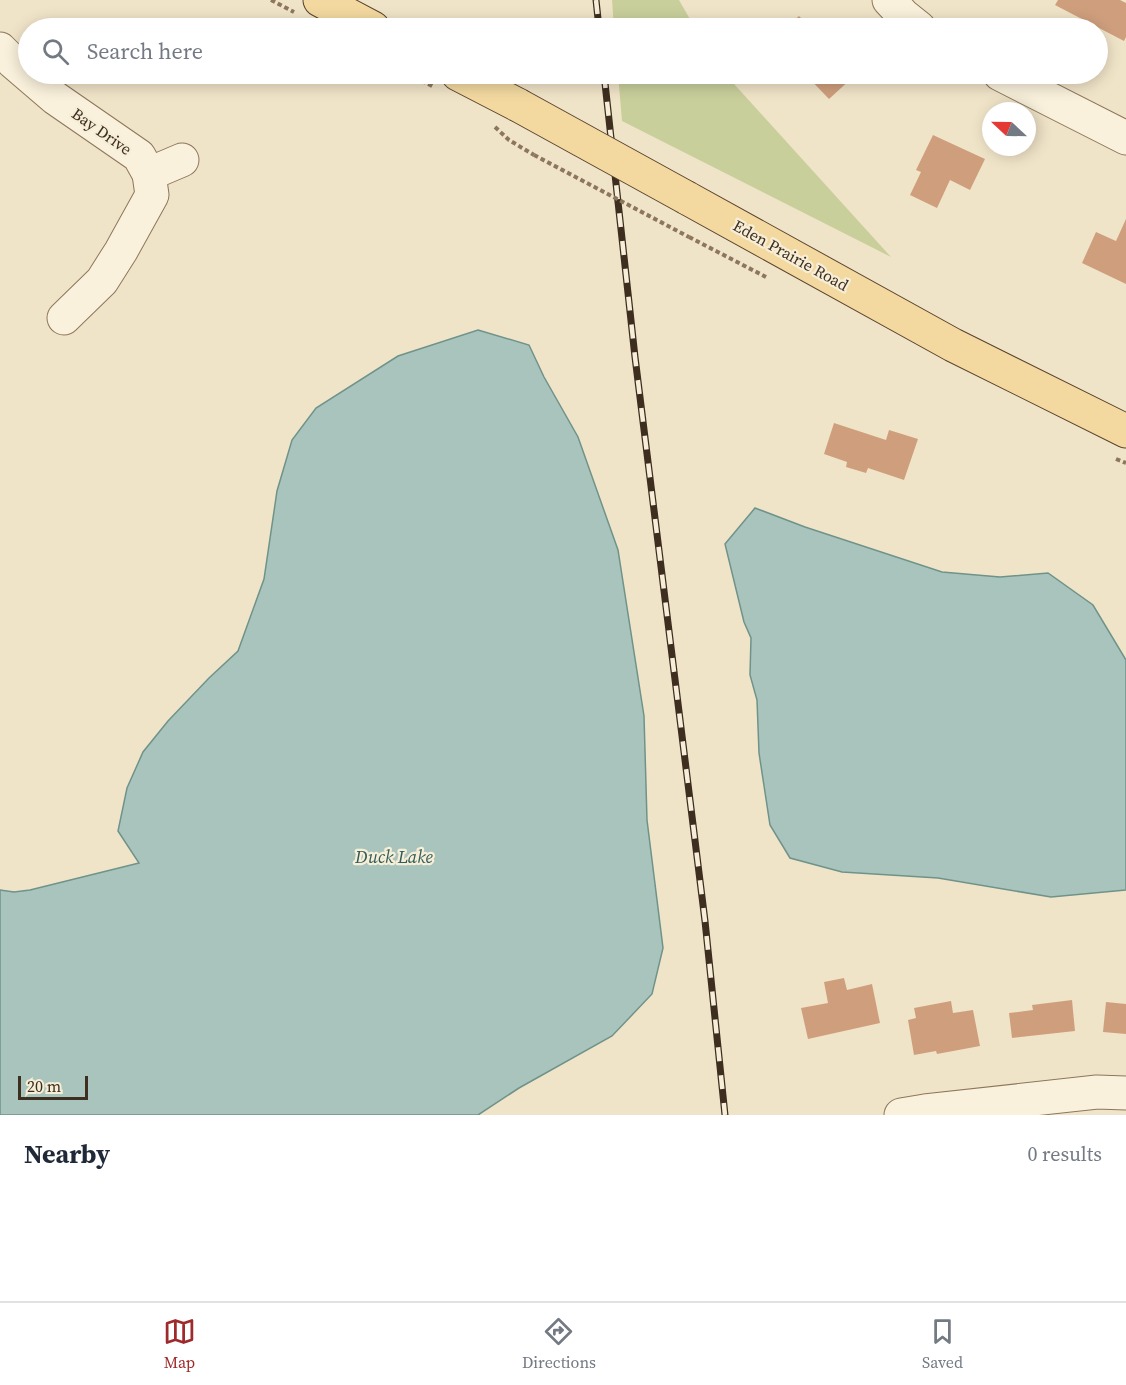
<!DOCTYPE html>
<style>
:root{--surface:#fff;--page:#f6f6f7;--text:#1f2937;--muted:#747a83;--line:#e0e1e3;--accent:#9e2a2b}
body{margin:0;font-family:"Source Serif 4",serif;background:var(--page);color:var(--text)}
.compass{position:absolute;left:982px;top:102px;width:54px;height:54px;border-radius:50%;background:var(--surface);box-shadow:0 3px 15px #0003;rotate:292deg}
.scale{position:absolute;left:18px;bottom:15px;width:70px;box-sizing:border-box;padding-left:6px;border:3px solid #3d2e20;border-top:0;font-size:16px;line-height:21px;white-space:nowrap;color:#3d2e20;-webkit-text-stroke:4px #f7eed8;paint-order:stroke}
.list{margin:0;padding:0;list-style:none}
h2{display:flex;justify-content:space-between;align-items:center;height:78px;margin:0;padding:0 24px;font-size:26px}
h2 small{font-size:20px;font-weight:400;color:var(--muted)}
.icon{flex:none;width:33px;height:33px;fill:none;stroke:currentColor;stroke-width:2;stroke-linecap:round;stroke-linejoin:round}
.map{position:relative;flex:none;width:1126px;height:1115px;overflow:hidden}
.search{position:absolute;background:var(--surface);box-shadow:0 3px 15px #0003;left:18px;right:18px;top:18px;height:66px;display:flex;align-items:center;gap:15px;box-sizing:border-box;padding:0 21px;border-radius:33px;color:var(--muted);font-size:22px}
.sheet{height:186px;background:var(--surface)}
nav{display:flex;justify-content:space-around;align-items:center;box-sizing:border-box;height:84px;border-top:2px solid var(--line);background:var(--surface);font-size:16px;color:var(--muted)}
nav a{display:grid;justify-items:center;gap:3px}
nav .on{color:var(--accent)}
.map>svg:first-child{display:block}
</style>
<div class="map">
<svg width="1126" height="1115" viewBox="0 0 1126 1115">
<rect width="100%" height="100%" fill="#f0e4c8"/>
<g fill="#c9cf9b">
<path d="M612,0H679L695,28H614Z"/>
<path d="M618,74H725L891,257L622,121Z"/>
</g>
<g fill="#a9c4bc" stroke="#6f938a" stroke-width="1.5">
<path d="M478,330L529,345L544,377L578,437L618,550L644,716L647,820L663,948L652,994L612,1036L519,1088L478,1115H0V890L14,892L30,890L139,863L118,831L127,788L143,752L168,721L209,678L238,651L264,579L277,491L292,440L316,408L398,356Z"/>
<path d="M755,508L805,527L942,572L1000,577L1048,573L1093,605L1126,660V890L1051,897L938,878L842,872L790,858L770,825L759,753L757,700L750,675L751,638L744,622L725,544Z"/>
</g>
<g fill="#cf9f7d">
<path d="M1058,0H1120L1126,3V37L1124,41L1055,5Z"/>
<path d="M799,16L811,28H785Z"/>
<path d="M805,74H847L852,78L829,99Z"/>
<path d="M933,135L985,159L970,190L950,180L937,208L910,195L921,172L916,170Z"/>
<path d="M1126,219V284L1082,263L1096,232L1116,241Z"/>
<path d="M834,423L886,440L889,430L918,439L904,480L868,468L866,473L846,467L847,462L824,454Z"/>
<path d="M844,978L847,990L872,984L880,1023L808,1039L801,1008L828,1003L824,982Z"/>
<path d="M1072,1000L1075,1031L1012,1038L1009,1013L1033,1010L1032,1005Z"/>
<path d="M951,1001L953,1013L973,1010L980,1046L937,1054L936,1051L914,1055L908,1020L916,1018L914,1008Z"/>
<path d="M1106,1002L1126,1004V1034L1103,1032Z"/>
</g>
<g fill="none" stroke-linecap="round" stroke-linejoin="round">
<g stroke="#8d765c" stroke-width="35">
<g id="minor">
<path d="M889,0L904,16L919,28"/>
<path d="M0,49L13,62L55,98L139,156L149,174L152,195L121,251L102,281L64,318"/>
<path d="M1000,74L1126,138"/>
<path d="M149,174L182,160"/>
<path d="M901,1115L925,1111L1097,1092L1126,1093"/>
</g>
</g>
<g stroke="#5b4430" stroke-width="35">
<g id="major">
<path d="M320,0L373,28"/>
<path d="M458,74L518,105"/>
<path d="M687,198L953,345L1126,431"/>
</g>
</g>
<g stroke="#8d765c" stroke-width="4" stroke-dasharray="4.5 3" stroke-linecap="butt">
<path d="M271,0L294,12"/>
<path d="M408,74L434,87"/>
<path d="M495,127L509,140L534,155"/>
<path d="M689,237L766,277"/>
<path d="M1116,459L1126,463"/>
</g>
<use href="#minor" stroke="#faf1dc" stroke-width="33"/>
<use href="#major" stroke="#f3d9a0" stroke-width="33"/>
<g stroke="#3d2e20" stroke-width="7">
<g id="rail">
<path d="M596,0L599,28"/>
<path d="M604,74L635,357L705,921L725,1115"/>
</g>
</g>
<use href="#rail" stroke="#f7eed8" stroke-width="4.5" stroke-dasharray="14" stroke-linecap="butt"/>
<g stroke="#5b4430" stroke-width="35" stroke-linecap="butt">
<path id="major-bridge" d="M518,105L687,198"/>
</g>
<path stroke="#8d765c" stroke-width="4" stroke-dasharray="4.5 3" stroke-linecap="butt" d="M534,155L689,237"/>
<use href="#major-bridge" stroke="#f3d9a0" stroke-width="33"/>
</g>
<g text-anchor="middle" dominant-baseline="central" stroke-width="4.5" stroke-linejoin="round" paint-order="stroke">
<g font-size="16" fill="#3d2e20" stroke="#f7eed8">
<text transform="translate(102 131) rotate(35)">Bay Drive</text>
<text transform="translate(791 255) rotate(29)">Eden Prairie Road</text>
</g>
<g font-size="18" font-style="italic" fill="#2f5d5a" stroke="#f7eed8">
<text x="394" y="856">Duck Lake</text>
</g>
</g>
</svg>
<svg class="compass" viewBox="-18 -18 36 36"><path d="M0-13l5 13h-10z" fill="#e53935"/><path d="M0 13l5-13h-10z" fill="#747a83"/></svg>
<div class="scale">20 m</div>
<div class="search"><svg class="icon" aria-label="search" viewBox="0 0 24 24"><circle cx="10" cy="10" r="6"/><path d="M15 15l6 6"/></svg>Search here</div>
</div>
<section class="sheet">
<h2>Nearby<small>0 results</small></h2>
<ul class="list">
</ul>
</section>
<nav>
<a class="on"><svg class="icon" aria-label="map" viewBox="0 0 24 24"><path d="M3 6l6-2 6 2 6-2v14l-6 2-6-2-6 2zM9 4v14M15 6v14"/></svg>Map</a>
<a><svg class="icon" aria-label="directions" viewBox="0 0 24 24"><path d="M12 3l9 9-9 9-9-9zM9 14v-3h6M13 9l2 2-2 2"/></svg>Directions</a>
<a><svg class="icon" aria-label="saved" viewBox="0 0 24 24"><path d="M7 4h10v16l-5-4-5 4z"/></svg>Saved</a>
</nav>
